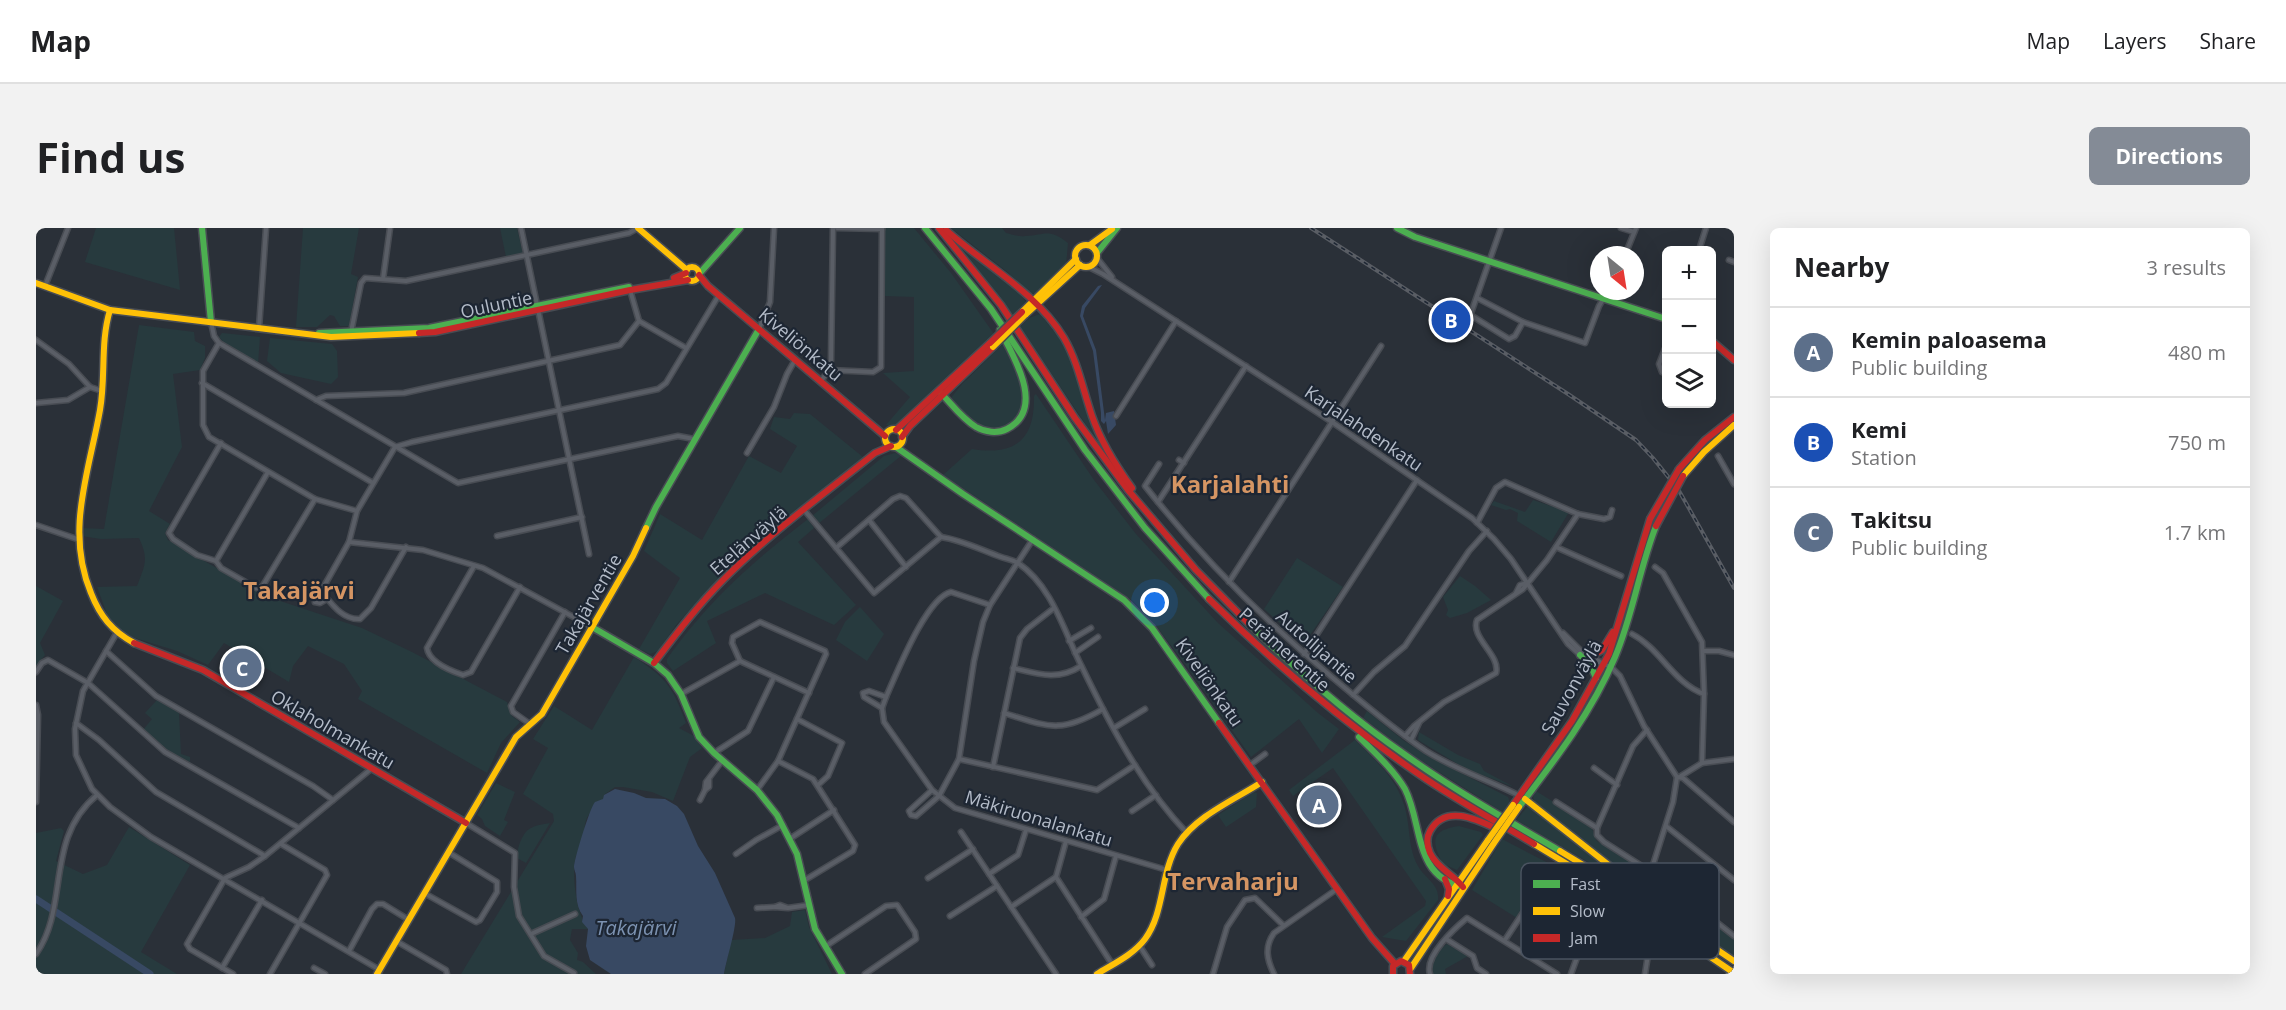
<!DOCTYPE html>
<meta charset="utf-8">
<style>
:root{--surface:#fff;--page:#f2f2f2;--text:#202124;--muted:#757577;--line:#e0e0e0;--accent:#848b96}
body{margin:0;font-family:"Open Sans",sans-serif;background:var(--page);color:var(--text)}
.controls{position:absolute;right:18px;top:18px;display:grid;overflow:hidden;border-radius:9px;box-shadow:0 6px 24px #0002}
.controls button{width:54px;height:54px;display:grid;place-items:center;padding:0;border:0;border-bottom:2px solid var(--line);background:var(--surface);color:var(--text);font:30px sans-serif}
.compass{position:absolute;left:1554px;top:18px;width:54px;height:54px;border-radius:50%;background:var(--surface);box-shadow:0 6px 24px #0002;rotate:150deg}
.you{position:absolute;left:1119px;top:375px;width:21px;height:21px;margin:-15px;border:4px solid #fff;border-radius:50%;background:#1a73e8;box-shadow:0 0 0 9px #1a73e833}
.badge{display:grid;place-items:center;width:39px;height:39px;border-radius:50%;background:var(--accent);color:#fff;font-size:20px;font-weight:700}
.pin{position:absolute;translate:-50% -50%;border:3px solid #fff;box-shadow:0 2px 6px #0006}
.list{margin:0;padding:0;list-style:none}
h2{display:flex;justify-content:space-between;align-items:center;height:78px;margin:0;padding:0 24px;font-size:26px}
h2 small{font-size:20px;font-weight:400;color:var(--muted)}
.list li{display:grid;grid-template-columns:39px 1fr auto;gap:18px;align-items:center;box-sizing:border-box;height:90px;padding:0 24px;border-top:2px solid var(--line)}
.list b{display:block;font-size:22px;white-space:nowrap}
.list p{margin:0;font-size:20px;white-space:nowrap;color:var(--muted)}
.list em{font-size:20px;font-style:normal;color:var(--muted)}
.icon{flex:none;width:33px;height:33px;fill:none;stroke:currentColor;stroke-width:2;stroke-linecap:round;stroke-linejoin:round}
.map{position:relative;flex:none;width:1698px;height:746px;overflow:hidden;border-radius:9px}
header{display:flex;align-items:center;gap:36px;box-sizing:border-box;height:84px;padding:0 30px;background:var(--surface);border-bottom:2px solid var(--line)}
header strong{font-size:28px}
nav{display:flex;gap:33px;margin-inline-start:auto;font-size:21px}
.intro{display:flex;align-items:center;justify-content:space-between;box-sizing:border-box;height:144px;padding:0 36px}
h1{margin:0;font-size:42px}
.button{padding:15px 27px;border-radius:9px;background:var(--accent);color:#fff;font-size:21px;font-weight:700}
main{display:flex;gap:36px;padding:0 36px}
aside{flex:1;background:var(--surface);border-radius:9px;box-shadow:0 6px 24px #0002}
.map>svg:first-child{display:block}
</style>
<header>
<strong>Map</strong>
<nav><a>Map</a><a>Layers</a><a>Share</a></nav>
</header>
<div class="intro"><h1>Find us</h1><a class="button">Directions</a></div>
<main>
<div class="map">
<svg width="1698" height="746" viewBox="0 0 1698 746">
<rect width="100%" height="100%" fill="#2a3038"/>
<g fill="#273a3e">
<path d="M60,0H138L144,62L49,34Z"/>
<path d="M267,0H323L315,46L322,49L313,98H304L298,88L294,87L281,99H260Z"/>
<path d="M464,0H481L487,25L470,29Z"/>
<path d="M849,0H878L915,45L958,106L863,196L857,198L850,197L874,169L847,145L878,143V69L848,68Z"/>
<path d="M915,0H966L970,5C975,6 983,9 989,8C1010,7 1013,0 1032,15L1030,38L1003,66L994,65L970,43Z"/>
<path d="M922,16L978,59L992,76L978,89Z"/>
<path d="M1004,86L1028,116L1071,228L984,99L993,90Z"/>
<path d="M103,97L158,104L159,113L169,118V130L164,142L137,146L146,219L113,283L134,296L129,305L132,312L229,368L326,400L376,424L471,474L476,488L484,494L465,515L451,545L322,471L326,463L308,436L272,418L257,438L253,454L188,415L172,437L141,423L89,407L74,394L61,359L101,358C109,337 113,331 103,310L65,311L45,308V300L68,301Z"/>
<path d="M186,105L224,109L222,136L187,114L183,109Z"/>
<path d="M234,110L296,116L301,123L302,149L295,156L245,145L231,133Z"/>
<path d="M968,115C975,131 986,150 987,168C987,195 960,210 938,195C929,189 922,179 914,171L926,156Z"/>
<path d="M1000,166L1058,252L1100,306L1182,395L1282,485L1303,501L1286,525L1263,491L1215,529L1151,439L1124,403L1097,373L907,247L936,221C979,228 999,212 998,168Z"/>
<path d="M758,185L774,186L827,229L690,343L641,396L622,423L614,426L603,421L644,350L608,323L624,286L666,312L713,228L745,245L761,218L734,201L738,189L754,191Z"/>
<path d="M859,225L866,227L782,296L776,288L848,228Z"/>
<path d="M1497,272L1533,284L1515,314L1481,293L1482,285L1474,281L1470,282L1455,277L1458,273L1489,284Z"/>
<path d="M772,291L778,300L762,314L820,377L798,397L729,365L671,393L680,415L637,443L631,435V431C672,373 715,335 772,291Z"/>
<path d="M1261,330L1307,359L1268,416L1228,381Z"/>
<path d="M1424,348L1439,358L1455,372L1431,385L1414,390L1410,387L1412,382L1407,369Z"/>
<path d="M0,358L27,373L4,415L9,427L0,438Z"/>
<path d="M824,379L848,406L831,433L800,412L809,394Z"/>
<path d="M598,429C631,450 637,460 650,495L643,500L658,508L666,520L654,529L637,573L616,564L587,559H579L568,567V571C562,576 556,581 552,588C548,595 549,600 548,607C546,616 540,625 539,633C536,653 541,686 552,701H536L534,712L542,725L541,732L547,734L560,746H425L518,593L517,586L487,566L512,520L497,511L518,478L556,502Z"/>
<path d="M121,472L143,485L145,526L154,529V534L127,521L107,502L116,491L109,485Z"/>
<path d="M1331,483L1367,512L1392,528L1472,569L1474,575L1468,585L1379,529L1327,490Z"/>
<path d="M1383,504L1422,527L1444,536L1448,543L1478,559L1430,541L1382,512Z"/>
<path d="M1319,512C1337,530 1359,549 1367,574C1375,594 1371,619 1382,638C1389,651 1404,656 1402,672L1370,713L1346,709L1389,678L1390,673L1297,540L1257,568L1253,562Z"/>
<path d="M460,555L479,564L468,592L472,594L464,608L449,598L446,591L441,587Z"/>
<path d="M1500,563L1553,596C1558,601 1557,607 1561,613L1622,651L1623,657L1620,670L1499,574L1497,569Z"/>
<path d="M1218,564L1221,565L1220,579L1190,599L1182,587Z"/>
<path d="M1493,577L1590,656L1480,592Z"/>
<path d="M514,595L490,635L481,630C481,621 486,604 495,600C500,597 509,596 514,595Z"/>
<path d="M1423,598L1445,604L1447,607L1421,642L1407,636C1394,612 1396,602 1423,598Z"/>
<path d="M93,599L154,637L105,724L141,746H0V605L25,600L28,603L20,633L47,646L71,637Z"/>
<path d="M1466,611L1516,637L1481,690L1436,662Z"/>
<path d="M1627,656L1698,711V729L1623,672Z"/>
<path d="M1495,676L1524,695L1514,712L1484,693Z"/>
<path d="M769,682L773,699L796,746H688L695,712L729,710L754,698L756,684Z"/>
<path d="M1411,716L1432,728L1409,741L1410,746H1396C1393,735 1402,722 1411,716Z"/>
</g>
<g fill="#384963">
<path d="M1066,57L1049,80L1047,88L1060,122L1069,192L1070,185L1078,183L1080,197L1072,206L1070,193L1068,196L1065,193V185L1057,123L1044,88L1046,78L1062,58Z"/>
<path d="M579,561L598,565L610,570L629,571L641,578L648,586L662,618L679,645L699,690C701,698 690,733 688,746H575L554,732L550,718L552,701L546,694L547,688C538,676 541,662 540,648C540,645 538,642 538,639C538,632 554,579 559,574C560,574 566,571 567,571L568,567Z"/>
</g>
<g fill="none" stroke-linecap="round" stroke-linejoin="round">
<path stroke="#384963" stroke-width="7" d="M0,671L114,746"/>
<g stroke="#484c53" stroke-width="7">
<g id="street">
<path d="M485,0L553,326"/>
<path d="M801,0L846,1"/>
<path d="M1465,0L1435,85L1436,88L1473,111L1479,108L1487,94"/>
<path d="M1585,0L1598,4"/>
<path d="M1663,22L1670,0"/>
<path d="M1589,27L1600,0"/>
<path d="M1061,30L1076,49"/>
<path d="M1693,32L1698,34"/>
<path d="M1053,39L1067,46L1296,194L1436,290L1458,311L1475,331L1532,416L1544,427L1575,439L1584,448L1608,498L1641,549L1637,574L1615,643"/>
<path d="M347,51L354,0"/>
<path d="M9,58L32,0"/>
<path d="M594,62L603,93"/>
<path d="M1441,70L1487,94L1549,115L1563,78L1572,63"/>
<path d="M603,93L650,120"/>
<path d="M175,94L178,108L183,115L422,255L642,208L658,211"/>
<path d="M223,100L230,0"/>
<path d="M723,101L734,74L738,0"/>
<path d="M315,104L325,55L329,50L370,53L593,5L602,0"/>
<path d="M0,112L33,136L54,159L66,163"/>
<path d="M183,115L167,143V197L173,209L279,271L321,283"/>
<path d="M1630,118L1623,136L1626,144L1630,145"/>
<path d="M793,142L837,144L845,139L846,0"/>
<path d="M785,153L793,142L795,132L797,0"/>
<path d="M166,155L337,255"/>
<path d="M280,172L290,168L368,165L584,117L603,93"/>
<path d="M0,175L32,172L54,159"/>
<path d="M1080,188L1140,93"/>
<path d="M185,215L133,305L137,311L161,327L180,333L185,340L220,360L226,359L279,271"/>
<path d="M711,225L738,179L751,146L759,132"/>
<path d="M1682,228L1698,256"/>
<path d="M1143,232L1148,235"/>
<path d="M1123,236L1109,258C1165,329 1228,392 1297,450C1327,475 1357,501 1390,523C1420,542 1453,552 1484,568"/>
<path d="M1122,274L1210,138"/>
<path d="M769,283L838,365L905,309"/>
<path d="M833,292L870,339"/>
<path d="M1441,295L1460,260L1469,254L1542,286L1568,291L1574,289L1576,282"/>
<path d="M0,297L41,311"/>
<path d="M461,308L546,289"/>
<path d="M905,309C926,312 945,322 965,329C971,331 977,332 982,335C1017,359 1028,404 1046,439C1074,497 1106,558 1151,605"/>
<path d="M313,314L387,322L447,340L556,399"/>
<path d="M1520,319L1585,348"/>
<path d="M800,320L857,271L864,268L870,270L905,309"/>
<path d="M180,333L232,244"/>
<path d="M438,338L391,420C393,434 415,443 427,447L435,444L484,359"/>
<path d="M1619,339L1627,345L1666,414L1668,466L1666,535"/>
<path d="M1193,354L1345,118"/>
<path d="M285,363C295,375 306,392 324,391L335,380L370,319"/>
<path d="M1480,365L1484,357L1491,355"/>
<path d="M291,371L284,375L279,374L313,314L321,283L359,219L376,214L622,161L630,155L683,67"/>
<path d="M954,377L915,364C890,370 861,445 850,469L846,480L848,494L896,562L919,580L1131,642"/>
<path d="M1527,405L1545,423L1566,435"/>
<path d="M80,406L47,463L39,501L40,527L56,561L74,579L115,609L344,742"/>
<path d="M1596,406C1625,421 1637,455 1668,466"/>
<path d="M1033,413L1055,400"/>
<path d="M70,423L120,468L277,558L297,572"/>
<path d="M1668,423H1683L1698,427"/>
<path d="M1039,425L1062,409"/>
<path d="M1268,426L1381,252"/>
<path d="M704,433L696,415L697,409L724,394L789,423L790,426L742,533L721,562"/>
<path d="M977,440C1002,446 1022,453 1045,438"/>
<path d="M0,444L6,435L12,432L52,455L129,524L263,600"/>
<path d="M645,466L704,433L773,465"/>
<path d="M1317,467L1338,444L1369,418L1433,323L1451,303"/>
<path d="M0,477L2,487L0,574"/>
<path d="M846,480L828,469L827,465L833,463L850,469"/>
<path d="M968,485C1013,499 1024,506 1067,481"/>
<path d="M761,491L806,515L792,548L782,557"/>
<path d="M40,495L63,512L120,564L229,628"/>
<path d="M494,496L477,484L475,478L529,384"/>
<path d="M1078,500L1109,481"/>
<path d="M1611,502L1597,518L1561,600V607L1568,614L1626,651L1698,708"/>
<path d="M1369,508L1378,498L1408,474L1460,445C1465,427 1434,410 1441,392L1487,361L1511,332L1542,286"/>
<path d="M1375,512L1383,495"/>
<path d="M678,525L712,503L738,449"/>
<path d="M923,531L1061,562L1099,537"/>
<path d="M742,533L777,551L819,617L817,623L769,652"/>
<path d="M1214,537L1229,526"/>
<path d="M957,539L984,410L991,401L1018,380"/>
<path d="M1558,540L1581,557"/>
<path d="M1645,548L1666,535L1698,531"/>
<path d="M1641,549L1647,550L1698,594"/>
<path d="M669,562L670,554L686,533"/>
<path d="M896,562L873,583L875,587L880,588L903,568L923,531L938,433L947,394L954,377L997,311"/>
<path d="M664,572L669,562L673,559V552"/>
<path d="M1520,574L1561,600"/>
<path d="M1096,583L1120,567"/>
<path d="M430,595L479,625L478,659L483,688L508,728L538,745"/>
<path d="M1630,598L1698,652"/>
<path d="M925,604L1020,746"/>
<path d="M755,610L798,582"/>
<path d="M700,626L720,612L747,597"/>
<path d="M953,646L982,627L990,602"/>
<path d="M1020,649L1076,736"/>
<path d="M892,650L937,621"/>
<path d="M388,665L440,694L444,692L461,664V654L412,624"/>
<path d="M975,679L1020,649L1030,613"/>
<path d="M721,680L739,679"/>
<path d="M752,680L739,679L744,677L752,680L773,677"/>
<path d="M914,688L961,658"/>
<path d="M1045,689L1068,671L1080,628"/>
<path d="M495,706L539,686"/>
<path d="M1410,711L1437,728L1441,740L1450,746"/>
<path d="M1469,712L1500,665L1505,663L1518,671"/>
<path d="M360,713L410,742L411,746"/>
<path d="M1103,717L1116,737"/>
<path d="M790,718L850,678L861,677L879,704L880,711L829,746"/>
<path d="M313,723L336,681L341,676H347L373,692"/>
<path d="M0,726C34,678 8,611 61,567"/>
<path d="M186,740L226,672"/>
<path d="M278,740L289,746"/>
<path d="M197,746L154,721L151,716L189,650L213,639L229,628L335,541"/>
<path d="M234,746L291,647L289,642L245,616"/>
<path d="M1177,746L1191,699L1209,672L1219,670L1247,697"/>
<path d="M1238,746C1231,732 1228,719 1238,705L1301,661"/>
<path d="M1394,746C1388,728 1419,700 1431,690L1521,746"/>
<path d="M1535,746L1547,713L1579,681L1611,703L1614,714L1609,746"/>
</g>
</g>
<g stroke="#484c53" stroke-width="9">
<g id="fast">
<path d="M166,0L175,94"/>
<path d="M889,0L955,81L1049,222L1109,300L1173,371"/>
<path d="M1361,0L1379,9L1630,91"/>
<path d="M1061,25L1081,0"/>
<path d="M663,46L704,0"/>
<path d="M283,105L393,100L593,59"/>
<path d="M903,163C915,175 925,190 940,199C949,204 961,206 971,201C1010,181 978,129 964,102"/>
<path d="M860,219L927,266L1088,372L1116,400L1183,495"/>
<path d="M610,300L620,279L723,101"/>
<path d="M1213,396C1262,443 1312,487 1368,526C1418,562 1471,592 1524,623"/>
<path d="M556,399L618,435L632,447L645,466L663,509L678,525L721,562L741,587L761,626L779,701L806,746"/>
<path d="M1544,427L1555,438L1560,450"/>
<path d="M1323,509C1339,525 1357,541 1369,561C1387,596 1377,648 1427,659"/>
<path d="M1483,579C1519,532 1556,484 1579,429C1597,387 1603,341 1620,298"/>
</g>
</g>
<g stroke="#484c53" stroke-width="9">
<g id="slow">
<path d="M602,0L651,42"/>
<path d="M1054,17L1076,1"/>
<circle cx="1050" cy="28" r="11"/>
<circle cx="656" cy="46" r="7"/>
<path d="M0,55L74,82L295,109L383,105"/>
<path d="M74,82C64,115 70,148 64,182C53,244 29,303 55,365C64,388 76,403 98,415"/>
<path d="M986,84L1040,31"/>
<path d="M989,87L1044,37"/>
<circle cx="858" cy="210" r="9"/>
<path d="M1647,248L1668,224L1698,197"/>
<path d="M1489,571L1621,675"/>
<path d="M1498,616L1594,674L1698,745"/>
<path d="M1524,623L1630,687L1698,733"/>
<path d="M1368,733L1452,612"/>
<path d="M1375,740L1458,615"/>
<path d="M341,746L480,509L506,486L597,328L610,300"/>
<path d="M1061,746C1077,736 1097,727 1109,711C1129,684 1124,645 1142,616C1160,588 1198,572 1226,554"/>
</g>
</g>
<g stroke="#484c53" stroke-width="9">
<g id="jam">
<path d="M903,0L965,77L1039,190L1092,262L1160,342L1213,396"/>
<path d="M910,2C949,37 1000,64 1028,110C1042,134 1047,162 1056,188C1065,214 1080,238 1096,260"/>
<path d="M663,47L672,58L849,208"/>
<path d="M638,50L650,45"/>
<path d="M383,105L399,104L594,62L652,52"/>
<path d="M1676,113L1698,132"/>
<path d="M860,202L954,115"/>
<path d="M866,209L874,198L957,119"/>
<path d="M1643,241L1669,212L1698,189"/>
<path d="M1173,371C1238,435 1308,495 1384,547C1420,572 1460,593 1498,616"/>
<path d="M98,415L167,442L430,595"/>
<path d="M1555,428L1566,422L1577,404"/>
<path d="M618,435C640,406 662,377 688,351C734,305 788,266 839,225L855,218"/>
<path d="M1183,495L1336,710L1359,736"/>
<path d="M1477,577L1536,493L1573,426L1614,291"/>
<path d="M1409,651L1413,661L1412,668"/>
<path d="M1427,659C1417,646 1401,640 1394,625C1391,618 1390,610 1394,603C1409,576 1440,591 1461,601"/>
<path d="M1357,746V738L1365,733L1373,737L1374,746"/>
</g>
</g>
<use href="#street" stroke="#5a5e66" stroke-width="4"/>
<use href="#fast" stroke="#4caf50" stroke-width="6"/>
<use href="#slow" stroke="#ffc107" stroke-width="6"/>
<use href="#jam" stroke="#c62828" stroke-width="6"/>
<g stroke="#595d64" stroke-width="4">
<path id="rail" d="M1275,0L1532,166L1600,212L1617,230L1642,261L1698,360"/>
</g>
<use href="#rail" stroke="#1d2633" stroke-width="1.5" stroke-dasharray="4.5" stroke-linecap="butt"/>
<g stroke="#484c53" stroke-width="9" stroke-linecap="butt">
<g id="slow-bridge">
<path d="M957,119L989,87"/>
<path d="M1452,612L1477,577"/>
<path d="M1458,615L1483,579"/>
</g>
</g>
<g stroke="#484c53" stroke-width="9" stroke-linecap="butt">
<g id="jam-bridge">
<path d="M954,115L986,84"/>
<path d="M1614,291L1643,241"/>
<path d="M1620,298L1647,248"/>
</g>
</g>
<use href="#slow-bridge" stroke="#ffc107" stroke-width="6"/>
<use href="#jam-bridge" stroke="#c62828" stroke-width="6"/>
</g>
<g text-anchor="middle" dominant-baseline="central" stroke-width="4.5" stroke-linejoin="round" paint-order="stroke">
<g font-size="18" fill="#b4bcc9" stroke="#1d2633">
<text transform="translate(460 76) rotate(-12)">Ouluntie</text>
<text transform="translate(765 116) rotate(40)">Kiveliönkatu</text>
<text transform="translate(1328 200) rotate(34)">Karjalahdenkatu</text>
<text transform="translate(712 312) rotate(-41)">Etelänväylä</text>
<text transform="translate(552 376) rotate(-60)">Takajärventie</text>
<text transform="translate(1281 418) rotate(41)">Autoilijantie</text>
<text transform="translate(1249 421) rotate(42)">Perämerentie</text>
<text transform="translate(1174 454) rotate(55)">Kiveliönkatu</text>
<text transform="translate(1535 459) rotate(-61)">Sauvonväylä</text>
<text transform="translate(297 501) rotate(30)">Oklaholmankatu</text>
<text transform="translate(1003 590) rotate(17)">Mäkiruonalankatu</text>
</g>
<g font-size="20" font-style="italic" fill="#7c92b1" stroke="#1d2633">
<text x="600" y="699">Takajärvi</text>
</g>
<g font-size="24" font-weight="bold" fill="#d59563" stroke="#1d2633">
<text x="1194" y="255">Karjalahti</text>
<text x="263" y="361">Takajärvi</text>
<text x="1197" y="652">Tervaharju</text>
</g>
</g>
<rect x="1485" y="635" width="198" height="96" rx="9" fill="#1d2633" stroke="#4a5360" stroke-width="1.5"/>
<rect x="1497" y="652" width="27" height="8" fill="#4caf50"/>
<rect x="1497" y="679" width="27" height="8" fill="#ffc107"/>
<rect x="1497" y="706" width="27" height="8" fill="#c62828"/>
<g font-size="16" fill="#b4bcc9">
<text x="1534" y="662">Fast</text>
<text x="1534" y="689">Slow</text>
<text x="1534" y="716">Jam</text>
</g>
</svg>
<div class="controls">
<button>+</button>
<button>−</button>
<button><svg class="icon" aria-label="layers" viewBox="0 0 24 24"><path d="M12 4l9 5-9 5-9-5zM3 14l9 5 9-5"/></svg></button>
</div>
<svg class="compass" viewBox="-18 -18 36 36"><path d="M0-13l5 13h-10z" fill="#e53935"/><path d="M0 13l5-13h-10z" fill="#757577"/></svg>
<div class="you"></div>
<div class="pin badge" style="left:1283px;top:577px;background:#5c6f8a">A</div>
<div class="pin badge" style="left:1415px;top:92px;background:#1a4fb4">B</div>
<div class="pin badge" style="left:206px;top:440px;background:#5c6f8a">C</div>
</div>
<aside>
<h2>Nearby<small>3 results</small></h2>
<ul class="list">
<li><span class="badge" style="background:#5c6f8a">A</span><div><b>Kemin paloasema</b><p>Public building</p></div><em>480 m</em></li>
<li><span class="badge" style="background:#1a4fb4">B</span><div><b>Kemi</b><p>Station</p></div><em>750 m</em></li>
<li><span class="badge" style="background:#5c6f8a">C</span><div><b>Takitsu</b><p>Public building</p></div><em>1.7 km</em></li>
</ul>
</aside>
</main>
